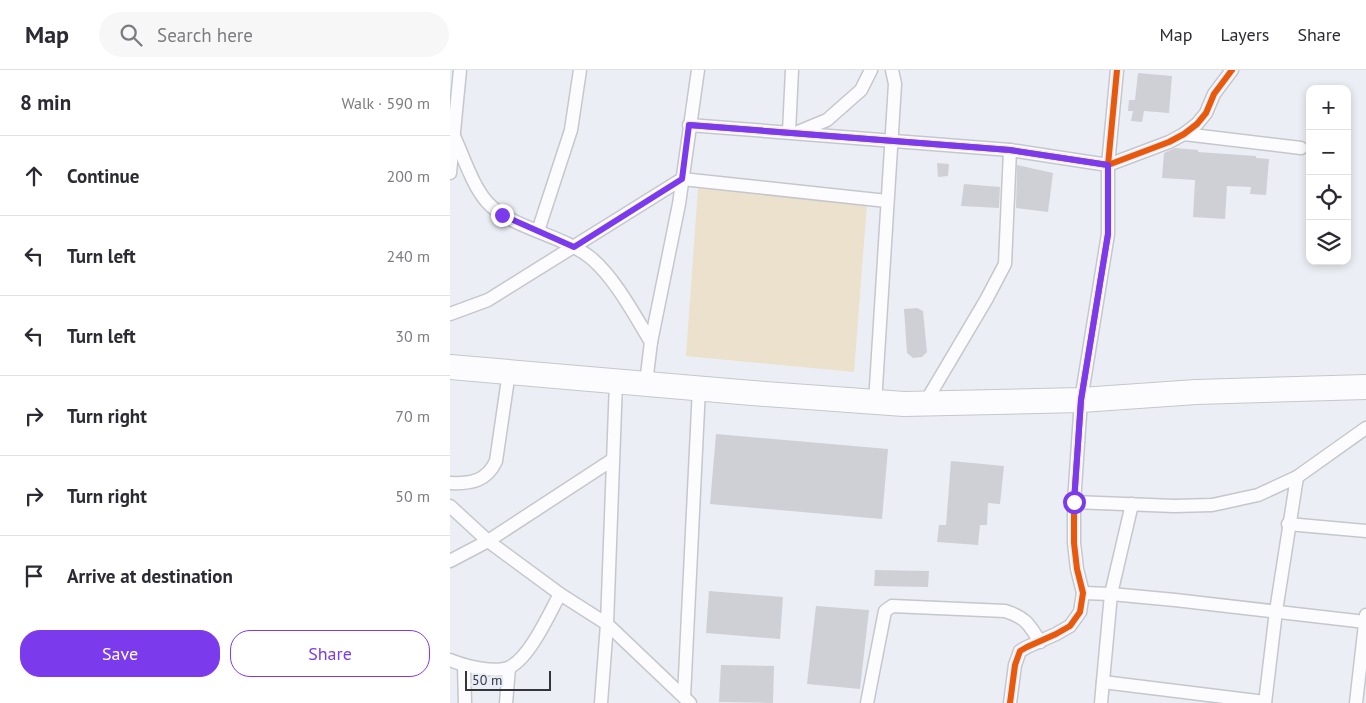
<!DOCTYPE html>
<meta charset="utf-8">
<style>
:root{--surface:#fff;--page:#f7f7f7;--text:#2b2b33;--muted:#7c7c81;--line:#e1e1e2;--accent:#7c3aed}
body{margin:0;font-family:"PT Sans",sans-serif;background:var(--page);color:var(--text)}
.controls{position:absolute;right:15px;top:15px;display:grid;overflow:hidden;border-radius:10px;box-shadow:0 2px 8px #0003}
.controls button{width:45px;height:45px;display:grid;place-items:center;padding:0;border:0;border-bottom:1px solid var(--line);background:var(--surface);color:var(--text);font:25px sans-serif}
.scale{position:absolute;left:15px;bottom:12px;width:86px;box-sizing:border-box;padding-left:5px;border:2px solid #33353a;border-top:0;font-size:14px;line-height:18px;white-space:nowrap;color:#33353a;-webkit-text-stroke:4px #e8edf9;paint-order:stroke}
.stop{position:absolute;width:15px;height:15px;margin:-11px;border:4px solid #7c3aed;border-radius:50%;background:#fff}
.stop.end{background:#7c3aed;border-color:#fff;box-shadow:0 1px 5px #0008}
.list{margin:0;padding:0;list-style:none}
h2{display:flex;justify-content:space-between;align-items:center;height:65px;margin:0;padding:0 20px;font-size:21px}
h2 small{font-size:16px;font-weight:400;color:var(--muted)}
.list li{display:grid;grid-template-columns:32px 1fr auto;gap:15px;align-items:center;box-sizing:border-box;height:80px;padding:0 20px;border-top:1px solid var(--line)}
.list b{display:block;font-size:19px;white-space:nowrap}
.list em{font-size:16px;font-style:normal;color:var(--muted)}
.actions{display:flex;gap:10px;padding:15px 20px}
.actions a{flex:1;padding:11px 0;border:1px solid var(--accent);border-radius:20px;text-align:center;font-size:18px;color:var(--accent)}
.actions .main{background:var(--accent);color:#fff}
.icon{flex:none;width:28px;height:28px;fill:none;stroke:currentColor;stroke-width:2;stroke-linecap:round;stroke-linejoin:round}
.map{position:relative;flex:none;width:916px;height:633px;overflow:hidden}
header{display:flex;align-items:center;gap:30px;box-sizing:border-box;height:70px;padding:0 25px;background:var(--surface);border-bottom:1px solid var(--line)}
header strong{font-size:24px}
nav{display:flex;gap:28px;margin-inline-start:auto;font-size:18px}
.search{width:350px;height:45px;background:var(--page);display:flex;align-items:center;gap:12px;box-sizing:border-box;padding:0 18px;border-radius:28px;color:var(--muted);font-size:19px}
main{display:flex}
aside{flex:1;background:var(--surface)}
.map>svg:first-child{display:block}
</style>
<header>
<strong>Map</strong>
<div class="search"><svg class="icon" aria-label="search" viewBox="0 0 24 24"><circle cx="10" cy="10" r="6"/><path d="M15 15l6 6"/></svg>Search here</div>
<nav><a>Map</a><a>Layers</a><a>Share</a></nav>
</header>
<main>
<aside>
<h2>8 min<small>Walk · 590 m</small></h2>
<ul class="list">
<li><svg class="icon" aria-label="ahead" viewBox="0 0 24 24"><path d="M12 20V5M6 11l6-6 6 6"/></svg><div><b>Continue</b></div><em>200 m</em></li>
<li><svg class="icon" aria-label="left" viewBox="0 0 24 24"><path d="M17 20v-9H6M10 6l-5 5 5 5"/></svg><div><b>Turn left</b></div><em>240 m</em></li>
<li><svg class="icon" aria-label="left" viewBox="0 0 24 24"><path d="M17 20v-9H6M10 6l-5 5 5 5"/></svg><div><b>Turn left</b></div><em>30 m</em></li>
<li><svg class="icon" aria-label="right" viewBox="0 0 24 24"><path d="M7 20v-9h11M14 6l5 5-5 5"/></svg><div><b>Turn right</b></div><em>70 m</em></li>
<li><svg class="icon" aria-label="right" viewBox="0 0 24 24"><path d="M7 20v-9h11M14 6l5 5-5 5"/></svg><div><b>Turn right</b></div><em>50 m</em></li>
<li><svg class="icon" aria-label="arrive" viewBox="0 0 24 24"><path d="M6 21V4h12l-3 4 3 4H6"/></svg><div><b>Arrive at destination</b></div></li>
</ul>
<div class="actions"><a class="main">Save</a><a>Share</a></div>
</aside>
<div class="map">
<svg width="916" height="633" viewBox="0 0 916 633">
<rect width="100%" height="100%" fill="#eceef5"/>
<path fill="#ebe1cc" d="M248,118L417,134L404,302L236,286Z"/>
<g fill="#cfd0d6">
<path d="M688,3L722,6L719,43L694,41L692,52L681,51L683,41H678L679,30H685Z"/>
<path d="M725,78L748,80V82L806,86V88L819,89L816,125L800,124L801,117L777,116L775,149L743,147L745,110L712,108L714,83Z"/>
<path d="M487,93L499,94L498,106L488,107Z"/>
<path d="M567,95L603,103L598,142L566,138Z"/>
<path d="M514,114L550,117L549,138L511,136Z"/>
<path d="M467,238L473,241L477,282L472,287L463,288L457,283L454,239Z"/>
<path d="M266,364L438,379L432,449L260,434Z"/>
<path d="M501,391L554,396L550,434L538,433L537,455H530L528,475L487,472L489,455H496Z"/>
<path d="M425,500L479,501L478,517L424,516Z"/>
<path d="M259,521L333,527L330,569L256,563Z"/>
<path d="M366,536L419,540L410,619L357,614Z"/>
<path d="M271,595L324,596L323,633L269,632Z"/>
</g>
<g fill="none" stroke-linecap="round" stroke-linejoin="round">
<g stroke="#c5c7cc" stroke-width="15">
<g id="street">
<path d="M239,55L560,80L658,95L719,72L734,64L747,54L756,43L764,24L782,0"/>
<path d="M339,62L342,0"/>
<path d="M348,62L377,50L411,20L421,0"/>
<path d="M3,64C13,85 22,115 37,132C60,158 113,165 141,188C165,208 185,246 201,272"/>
<path d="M734,64L851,78"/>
<path d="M0,103L10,0"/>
<path d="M88,161L121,60L130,0"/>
<path d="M0,244L38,230L232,109L437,131"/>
<path d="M196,313L201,272L229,134L248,0"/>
<path d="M425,333L445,14L442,0"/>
<path d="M475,333L536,230L555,194L560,80"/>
<path d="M0,413C21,414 37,411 46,391L59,302"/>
<path d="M624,432L724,436L762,435L808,425L847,407L916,358"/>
<path d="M0,436L38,471L110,524L157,554L240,633"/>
<path d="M838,454L916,461"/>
<path d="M0,491L38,471L162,390"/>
<path d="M633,523L661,524L725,530L916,552"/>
<path d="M0,590C14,596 46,604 60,597C80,587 99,544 110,524"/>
<path d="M14,595L15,633"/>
<path d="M653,612L815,632"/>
<path d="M234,627L249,318"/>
<path d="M56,633L59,598"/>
<path d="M151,633L157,554L166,312"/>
<path d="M417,633L435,541L442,536L555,541C575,547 580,555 590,572"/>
<path d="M560,633L565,595L570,581L577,577L606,564L620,556L630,542L633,523L627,499L624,473V432L631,330L658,164V95L667,0"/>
<path d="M651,633L661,524L682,434"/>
<path d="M815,633L826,541L847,407"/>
<path d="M906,633L916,545"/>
</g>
</g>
<g stroke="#c5c7cc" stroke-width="26">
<path id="highway" d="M0,297L302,323L454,334L631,330L746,322L916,317"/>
</g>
<use href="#street" stroke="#fcfcfe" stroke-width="12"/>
<use href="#highway" stroke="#fcfcfe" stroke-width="24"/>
<g stroke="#e8edf9" stroke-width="9">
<g id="cycleway">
<path d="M239,55L560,80L658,95L719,72L734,64L747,54L756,43L764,24L782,0"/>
<path d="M560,633L565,595L570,581L577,577L606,564L620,556L630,542L633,523L627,499L624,473V432L631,330L658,164V95L667,0"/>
</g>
</g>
<use href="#cycleway" stroke="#e8590c" stroke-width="6"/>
</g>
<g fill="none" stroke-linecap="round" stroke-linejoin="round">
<path stroke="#7c3aed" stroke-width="6" d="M52,145L124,177L232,109L239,55L560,80L658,95V164L631,330L624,432"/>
</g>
</svg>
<div class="controls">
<button>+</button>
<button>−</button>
<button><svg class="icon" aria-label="locate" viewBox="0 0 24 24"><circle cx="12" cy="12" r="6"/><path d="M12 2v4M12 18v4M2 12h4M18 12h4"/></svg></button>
<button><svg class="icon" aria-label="layers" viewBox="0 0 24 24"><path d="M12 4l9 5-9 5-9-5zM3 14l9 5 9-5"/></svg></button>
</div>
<div class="scale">50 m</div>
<div class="stop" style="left:624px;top:432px"></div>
<div class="stop end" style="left:52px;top:145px"></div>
</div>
</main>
